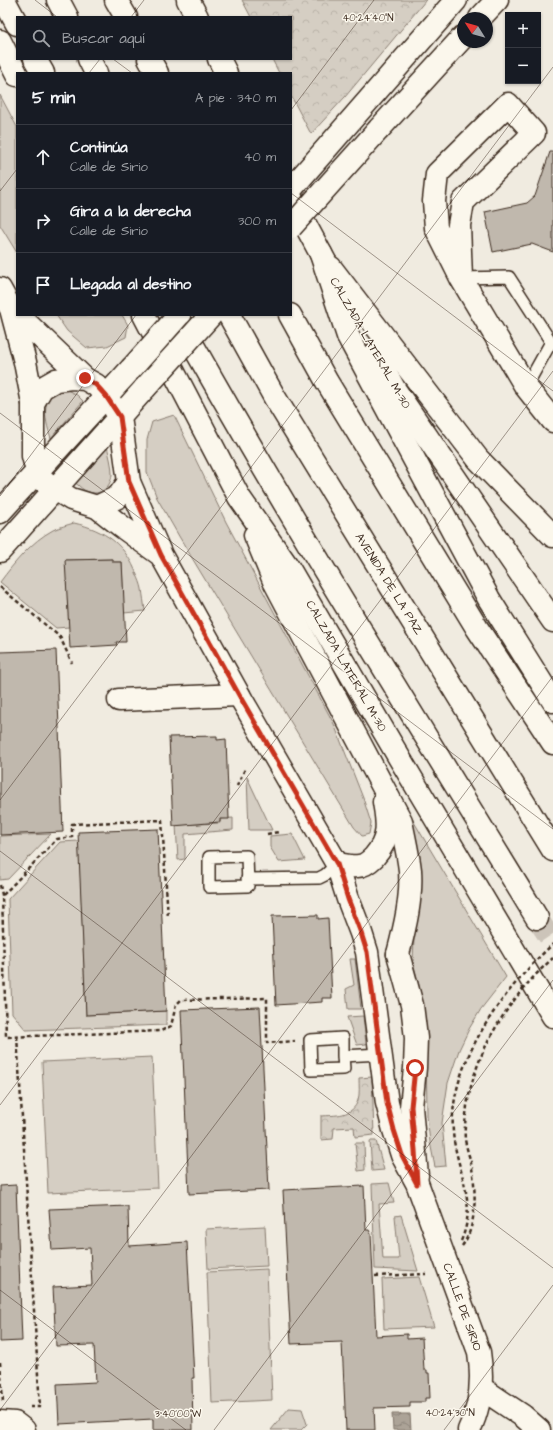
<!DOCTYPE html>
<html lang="es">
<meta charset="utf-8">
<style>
:root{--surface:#171b24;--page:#242831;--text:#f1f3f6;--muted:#9ea1a6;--line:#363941}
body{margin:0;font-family:"Architects Daughter",sans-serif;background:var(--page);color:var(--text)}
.controls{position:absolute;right:12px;top:12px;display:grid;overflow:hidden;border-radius:0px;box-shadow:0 1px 3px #0004}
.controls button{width:36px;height:36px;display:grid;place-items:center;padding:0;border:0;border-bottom:1px solid var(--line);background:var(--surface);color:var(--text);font:20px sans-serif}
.compass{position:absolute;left:457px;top:12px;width:36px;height:36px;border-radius:50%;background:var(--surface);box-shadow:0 1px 3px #0004;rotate:307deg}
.stop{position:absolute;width:12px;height:12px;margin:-9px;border:3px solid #c8321e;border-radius:50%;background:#fff}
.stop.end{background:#c8321e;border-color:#fff;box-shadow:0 1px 4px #0008}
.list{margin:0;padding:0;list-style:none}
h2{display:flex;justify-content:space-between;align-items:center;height:52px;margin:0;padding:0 16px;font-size:17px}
h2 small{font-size:13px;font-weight:400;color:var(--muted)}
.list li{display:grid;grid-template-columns:26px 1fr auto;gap:12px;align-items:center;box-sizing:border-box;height:64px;padding:0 16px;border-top:1px solid var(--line)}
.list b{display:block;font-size:15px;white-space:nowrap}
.list p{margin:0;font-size:13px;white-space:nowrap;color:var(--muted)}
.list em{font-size:13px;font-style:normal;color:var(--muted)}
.icon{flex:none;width:22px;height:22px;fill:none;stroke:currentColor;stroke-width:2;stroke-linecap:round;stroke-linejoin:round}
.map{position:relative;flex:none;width:553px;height:1430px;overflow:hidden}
.search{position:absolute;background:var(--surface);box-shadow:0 1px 3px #0004;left:16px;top:16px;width:276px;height:44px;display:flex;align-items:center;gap:10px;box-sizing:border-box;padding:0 14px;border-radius:0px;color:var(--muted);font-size:15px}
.panel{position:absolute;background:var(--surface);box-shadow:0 1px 3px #0004;left:16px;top:72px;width:276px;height:244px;border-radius:0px}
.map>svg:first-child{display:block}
</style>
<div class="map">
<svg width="553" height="1430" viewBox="0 0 553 1430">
<defs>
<pattern id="park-crowns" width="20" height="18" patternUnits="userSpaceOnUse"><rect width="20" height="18" fill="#d5cec3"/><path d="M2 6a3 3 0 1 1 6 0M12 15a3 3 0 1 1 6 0" fill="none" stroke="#b8b1a7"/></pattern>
<pattern id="water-waves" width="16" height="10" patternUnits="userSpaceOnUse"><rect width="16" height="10" fill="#aca397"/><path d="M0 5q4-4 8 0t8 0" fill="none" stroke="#8d857b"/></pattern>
</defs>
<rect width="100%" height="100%" fill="#f0ebe0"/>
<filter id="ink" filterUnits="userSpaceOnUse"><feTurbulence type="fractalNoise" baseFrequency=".025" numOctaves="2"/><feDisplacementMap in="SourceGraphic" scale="8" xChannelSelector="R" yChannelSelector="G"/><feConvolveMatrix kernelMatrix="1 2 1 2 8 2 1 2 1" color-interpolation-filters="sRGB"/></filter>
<g filter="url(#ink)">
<g fill="url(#park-crowns)" stroke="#887c70">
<path d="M242,0H426L345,97L311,134L291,96V73H279L272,59H291V17H251Z"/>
<path d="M372,1077L374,1135L355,1137L354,1127L334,1128L333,1139L321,1140V1116C335,1115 353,1117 358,1100C360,1094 359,1085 359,1078Z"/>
<path d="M370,1141H376L384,1170L372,1171Z"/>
<path d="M355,1143H364L365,1170L358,1171Z"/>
</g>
<g fill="#d5cec3" stroke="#887c70">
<path d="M0,95L17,127V253L0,225Z"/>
<path d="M56,315H122L128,325L126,337L107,346L87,348L67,331Z"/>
<path d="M67,390L77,395L83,401L51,438C44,418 39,391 67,390Z"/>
<path d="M174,415L226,522L334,724L363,798L371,823L369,834L362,836L354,827L180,538L157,498L147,472V440L152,422Z"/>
<path d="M107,446C109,455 112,465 112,474C111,489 98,498 84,490C81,488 77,484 74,482Z"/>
<path d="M74,523C105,530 126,545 137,575C139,579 141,584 142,589C143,596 144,603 145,611L124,613L122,562H113V559L66,560L69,627L56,628L0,582C15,562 31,542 53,530C60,527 67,525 74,523Z"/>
<path d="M247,777L272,830H249Z"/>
<path d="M411,817L506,977L481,1009L469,1029L459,1050L448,1083L442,1123L446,1166L435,1167L430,1142L427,1116L426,1041L424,1014L419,985L413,962L414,938L417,919L410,818Z"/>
<path d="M233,818V830L185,834V859L178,860L176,825L220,823V819Z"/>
<path d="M51,834L8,879L0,880V836Z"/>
<path d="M292,834L305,860L279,862L270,847V836Z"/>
<path d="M79,841L86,1015L166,1011V1025L26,1030L12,1013L8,899L60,842Z"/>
<path d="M350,959H355L361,1009H348L346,989L354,985Z"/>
<path d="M363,1016L366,1044L357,1045L347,1017Z"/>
<path d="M152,1057L158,1188L48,1193L42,1062Z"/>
<path d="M389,1183L394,1203L379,1204L383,1259H399L395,1216L401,1215L418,1271L375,1269L372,1184Z"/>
<path d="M265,1226L267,1266L208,1269L206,1229Z"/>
<path d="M267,1269L272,1400L212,1403L207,1272Z"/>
<path d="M419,1277L434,1327L384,1329L382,1279Z"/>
<path d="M289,1408L302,1409L307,1424L301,1430H271Z"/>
</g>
<path fill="url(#water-waves)" stroke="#7f7367" d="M392,1414H410L411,1430H393Z"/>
<g fill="#c0b8ad" stroke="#3b2a1e">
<path d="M550,152H553V252L532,244L493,252L485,212L527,203L535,196Z"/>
<path d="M113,559V562H122L126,642H116L117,645L70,648L65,560Z"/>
<path d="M56,650L63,832L0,835V652Z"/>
<path d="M217,736V740L226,739L229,819H220V822L173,826L169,737Z"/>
<path d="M158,829L166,1011L86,1015L78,832Z"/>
<path d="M318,915V919L328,918L332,998H322V1002L276,1005L272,916Z"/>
<path d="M260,1007L269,1190L189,1194L181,1010Z"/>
<path d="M16,1185L22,1341L0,1342V1186Z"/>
<path d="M364,1186L366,1230H369L371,1234L376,1336L407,1334V1339L422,1338L424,1370H427V1373H429L430,1398H425V1402H410V1407L374,1408L375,1430H346L342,1342L291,1344L283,1190Z"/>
<path d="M128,1206L129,1246L187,1242L194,1378H192L193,1430H153V1419L59,1424L57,1384L96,1382L94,1345L56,1346L53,1287L92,1285L90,1248L52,1250L49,1209Z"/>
</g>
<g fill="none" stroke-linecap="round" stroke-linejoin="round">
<path stroke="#ccc4b9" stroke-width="22" stroke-dasharray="22 11" stroke-linecap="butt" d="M537,918L553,942"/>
<g stroke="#3b2a1e" stroke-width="14">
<g id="lane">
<path d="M461,278L509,277L551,342L526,387"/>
<path d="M247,856L248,886L209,887V857Z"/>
<path d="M247,879L319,878L325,875L337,864"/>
<path d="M343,1056V1038L310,1040L311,1070L344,1069L343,1056L381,1054"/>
</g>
</g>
<g stroke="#3b2a1e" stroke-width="25">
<g id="street">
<path d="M461,278L459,225L463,202L534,133L508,104L437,174L434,201L436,228L461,278L526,387L553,421"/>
<path d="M0,289L11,309L25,362L33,403"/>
<path d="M18,315L85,379"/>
<path d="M97,507L118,497L129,482"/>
<path d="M161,555L121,526L97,507L71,499L55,489L44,481L37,471L33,456V403L42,388L56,380L71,378L85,379L96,385L106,396L120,417L129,482L161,555L239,695L337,864L348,899L361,933L367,952L387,1103L394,1130L402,1155L417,1183L479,1352C483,1378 481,1406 469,1430"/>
<path d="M119,700L239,695"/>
<path d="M398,954L412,1005L416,1038L415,1068L411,1107L417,1176"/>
<path d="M481,1388L523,1416L539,1430"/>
<path d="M0,1422L15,1423L24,1430"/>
</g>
</g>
<g stroke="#3b2a1e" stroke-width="25">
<g id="secondary">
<path d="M480,18L497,0"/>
<path d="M379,129L463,37"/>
<path d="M291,189L456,0"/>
<path d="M0,512L131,369"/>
<path d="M0,551L145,388"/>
</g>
</g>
<g stroke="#3b2a1e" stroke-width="25">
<g id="highway">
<path d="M4,0L17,24"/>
<path d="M58,0L67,17"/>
<path d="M116,0L126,17"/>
<path d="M188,0L197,17"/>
<path d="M0,41L17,75"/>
<path d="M35,59L43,73"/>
<path d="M89,59L96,73"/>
<path d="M149,59L157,73"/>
<path d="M219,59L226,73"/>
<path d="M291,198L328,267"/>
<path d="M321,254L348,336L489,599L553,701"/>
<path d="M331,268L478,459L553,536"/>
<path d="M144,315L239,497L288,567L400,759L553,1016"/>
<path d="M176,315C290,520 415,718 537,918"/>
<path d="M229,315L275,398L553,850"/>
<path d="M290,315L327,382L477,628L553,743"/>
<path d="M375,354L395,390L553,621"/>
<path d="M255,535L274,581L401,821C404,837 408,853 410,870C412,898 405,927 398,954"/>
<path d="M337,864C344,865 352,867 358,866C364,866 370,861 374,857C390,839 388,824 384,802"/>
</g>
</g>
<g stroke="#3b2a1e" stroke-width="2.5" stroke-dasharray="4 3" stroke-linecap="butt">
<path d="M0,587L60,637L72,663"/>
<path d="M237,786L245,769"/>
<path d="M267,834L279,832"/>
<path d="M0,885L2,895L6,1037L161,1031L171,1026L176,1005L181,1000L267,998V1043L295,1041"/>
<path d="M3,895L57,839L72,837V824L162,820L168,918"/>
<path d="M17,1036L40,1407H30"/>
<path d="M375,1276L426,1274"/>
<path d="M0,1362L3,1402"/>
</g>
<use href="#lane" stroke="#fbf7ec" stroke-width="11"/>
<use href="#street" stroke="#fbf7ec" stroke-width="22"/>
<use href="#secondary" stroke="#fbf7ec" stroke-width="22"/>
<use href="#highway" stroke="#fbf7ec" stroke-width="22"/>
<g stroke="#3b2a1e" stroke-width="25" stroke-linecap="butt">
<g id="secondary-bridge">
<path d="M291,227L379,129"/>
<path d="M131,369L179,315"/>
<path d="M145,388L211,315"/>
</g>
</g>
<g stroke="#3b2a1e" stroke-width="2.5" stroke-dasharray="4 3" stroke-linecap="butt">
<path d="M461,1241C477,1204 460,1177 454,1141C443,1068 503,990 553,944"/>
<path d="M462,1246C478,1225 476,1187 471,1163C469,1155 466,1147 465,1139C464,1129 466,1116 467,1106C476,1048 510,997 553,958"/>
</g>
<use href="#secondary-bridge" stroke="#fbf7ec" stroke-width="22"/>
</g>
</g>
<g fill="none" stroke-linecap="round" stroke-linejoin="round" filter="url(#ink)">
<path stroke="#c8321e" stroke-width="5" d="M85,378L96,385L106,396L120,417L129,482L161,555L239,695L337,864L348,899L361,933L367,952L387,1103L394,1130L402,1155L417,1184L415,1150L411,1107L415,1068"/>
</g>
<path fill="none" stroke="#3b2a1e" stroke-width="1" stroke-opacity="0.45" d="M35,0L57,17M131,17L144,0M113,59L132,73M89,73L100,59M291,110L374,0M0,191L17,169M291,193L553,391M0,413L553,829M0,496L136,315M0,800L553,67M0,851L553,1268M0,1105L553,371M0,1290L186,1430M0,1410L553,676M214,1430L553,980M444,1430L553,1285"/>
<g text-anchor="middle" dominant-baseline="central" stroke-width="3" stroke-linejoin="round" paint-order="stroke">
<g font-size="12" fill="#3b2a1e" stroke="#fbf7ec">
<text transform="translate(370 343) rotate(60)">CALZADA LATERAL M-30</text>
<text transform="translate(389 584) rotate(58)">AVENIDA DE LA PAZ</text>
<text transform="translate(346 666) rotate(60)">CALZADA LATERAL M-30</text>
<text transform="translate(462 1307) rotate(70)">CALLE DE SIRIO</text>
</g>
</g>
<g font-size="10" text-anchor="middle" fill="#3b2a1e" stroke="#fbf7ec" stroke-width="3" stroke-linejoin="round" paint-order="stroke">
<text x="368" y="21">40°24'40"N</text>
<text x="450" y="1416">40°24'30"N</text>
<text x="178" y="1417">3°40'00"W</text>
</g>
</svg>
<div class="controls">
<button>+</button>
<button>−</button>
</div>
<svg class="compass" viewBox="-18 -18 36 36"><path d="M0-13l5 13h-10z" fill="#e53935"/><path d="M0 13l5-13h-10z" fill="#9ea1a6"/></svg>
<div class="stop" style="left:415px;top:1068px"></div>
<div class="stop end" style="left:85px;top:378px"></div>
<div class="search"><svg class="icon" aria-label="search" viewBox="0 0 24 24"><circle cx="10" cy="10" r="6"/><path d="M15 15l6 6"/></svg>Buscar aquí</div>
<section class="panel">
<h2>5 min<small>A pie · 340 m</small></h2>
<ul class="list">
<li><svg class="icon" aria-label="ahead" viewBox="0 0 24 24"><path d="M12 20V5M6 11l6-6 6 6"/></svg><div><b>Continúa</b><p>Calle de Sirio</p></div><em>40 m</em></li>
<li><svg class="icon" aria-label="right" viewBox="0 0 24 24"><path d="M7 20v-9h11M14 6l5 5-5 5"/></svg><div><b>Gira a la derecha</b><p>Calle de Sirio</p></div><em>300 m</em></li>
<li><svg class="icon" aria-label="arrive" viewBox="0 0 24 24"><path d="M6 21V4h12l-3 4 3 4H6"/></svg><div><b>Llegada al destino</b></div></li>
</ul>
</section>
</div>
